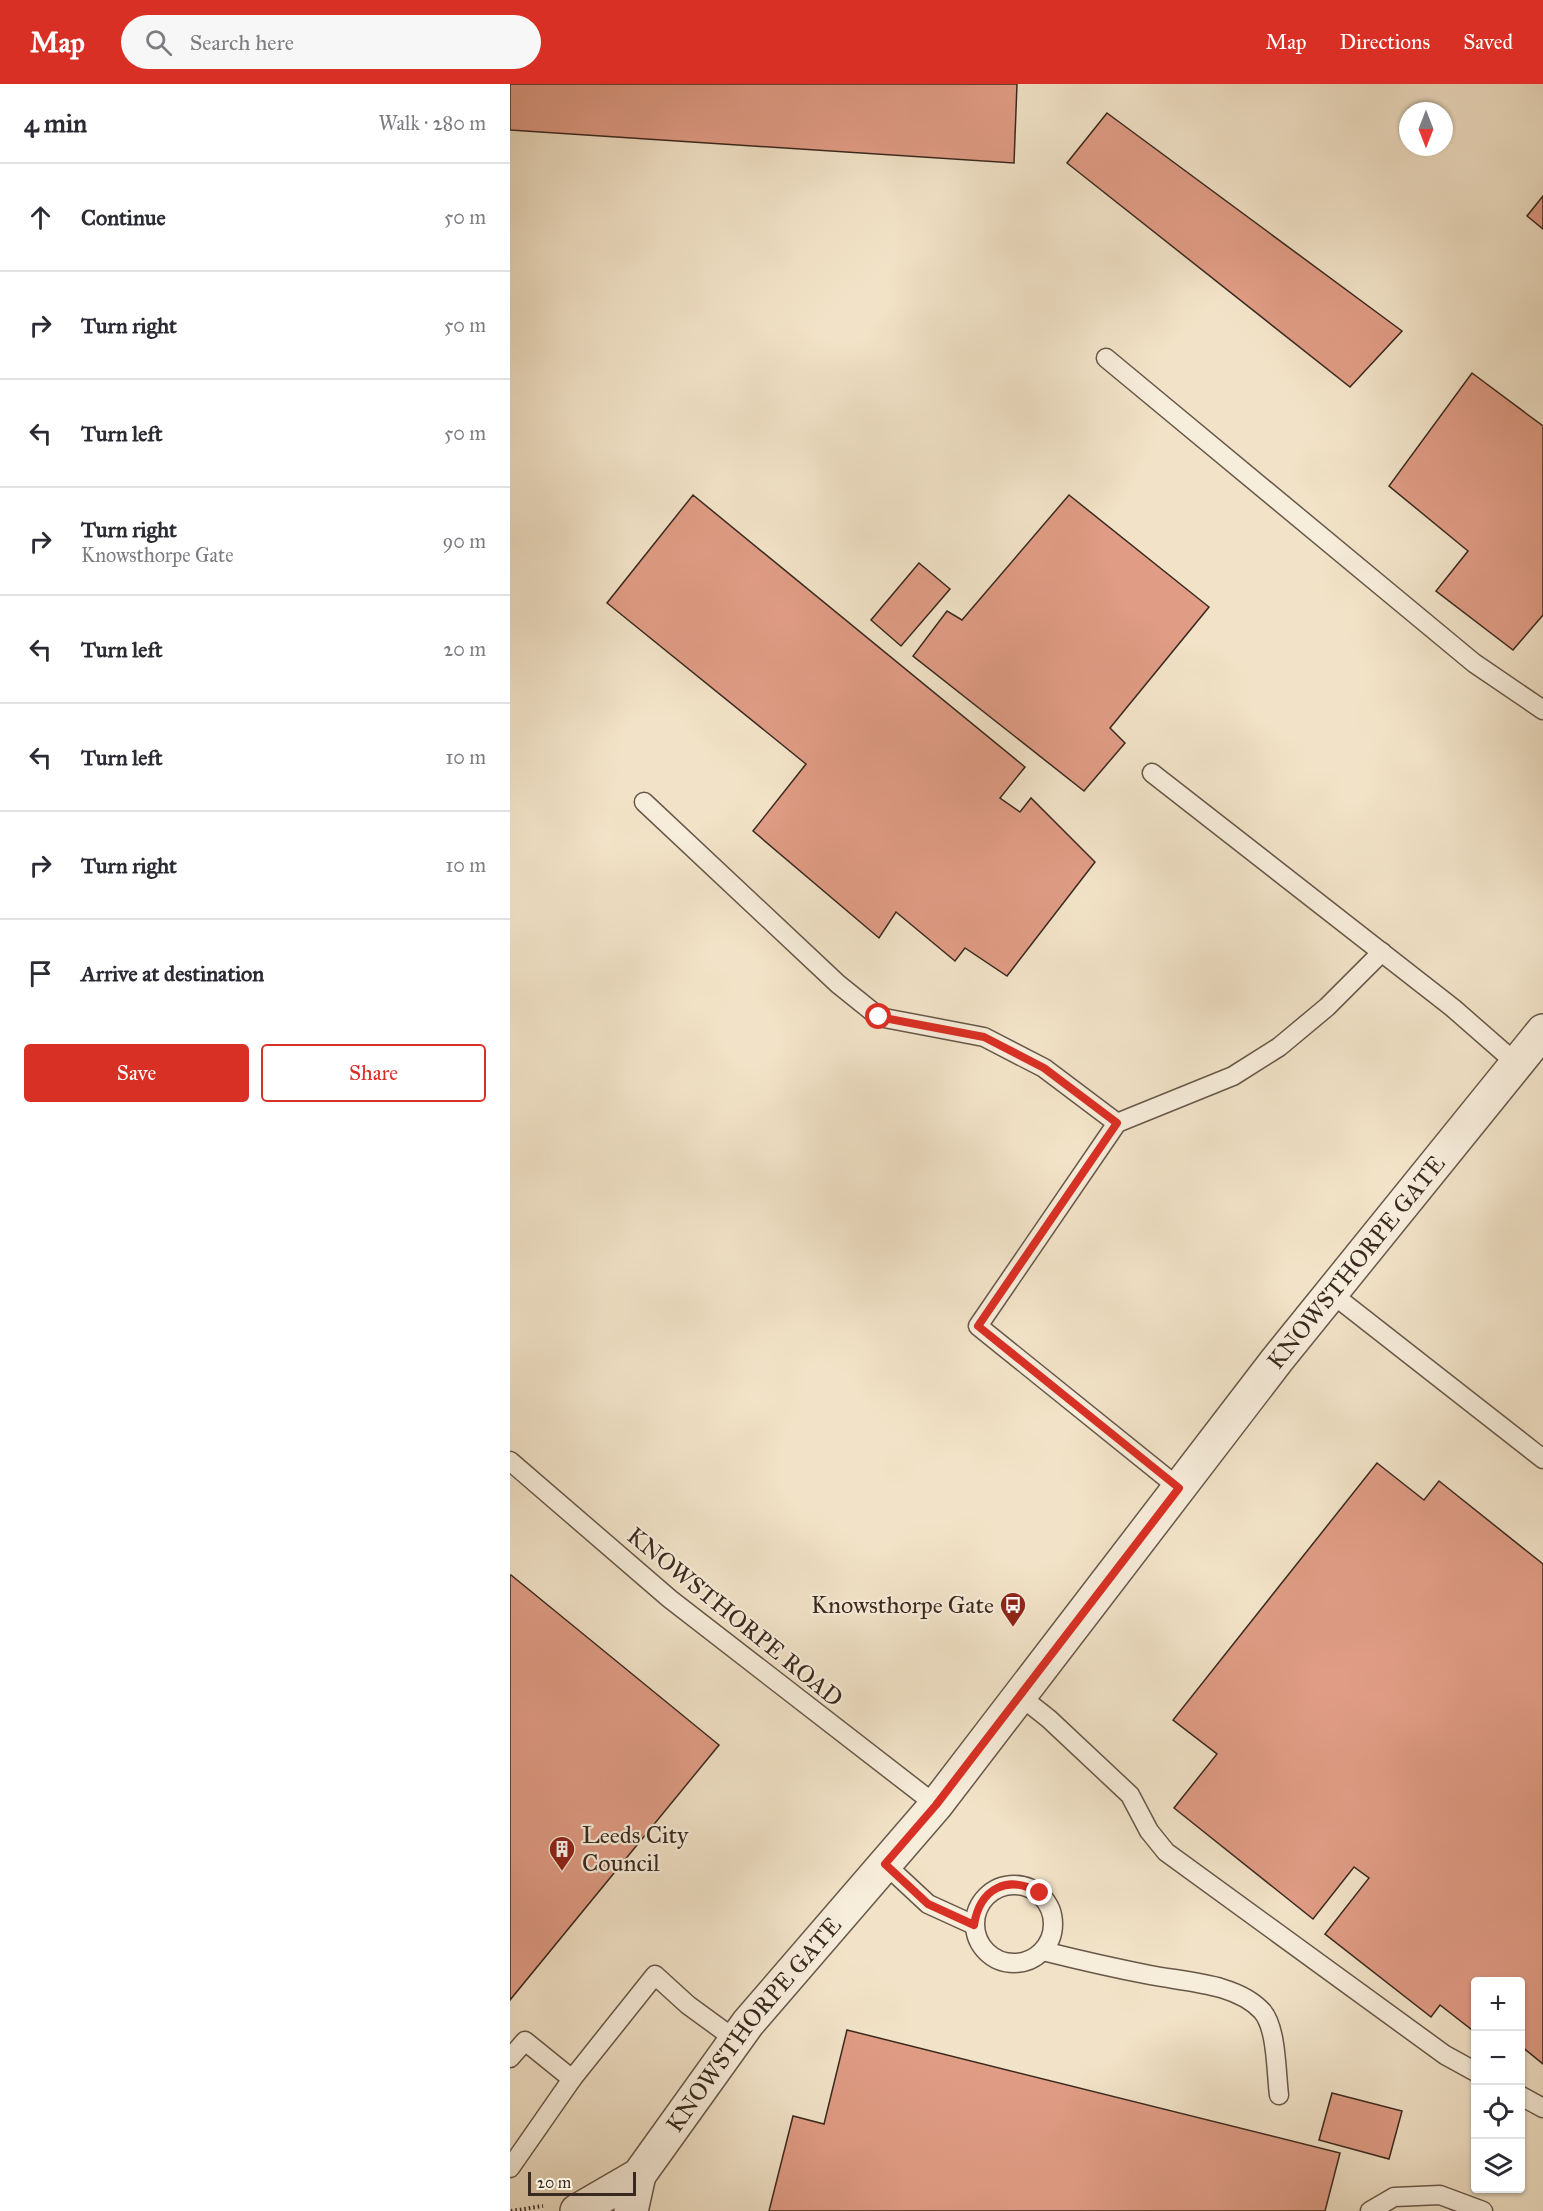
<!DOCTYPE html>
<meta charset="utf-8">
<style>
:root{--surface:#fff;--page:#f7f7f7;--text:#2b2b33;--muted:#7c7c81;--line:#e1e1e2;--accent:#d93025}
body{margin:0;font-family:"IM FELL Great Primer",serif;background:var(--page);color:var(--text)}
.controls{position:absolute;right:18px;bottom:18px;display:grid;overflow:hidden;border-radius:6px;box-shadow:0 2px 4px #0004}
.controls button{width:54px;height:54px;display:grid;place-items:center;padding:0;border:0;border-bottom:2px solid var(--line);background:var(--surface);color:var(--text);font:30px sans-serif}
.compass{position:absolute;left:889px;top:18px;width:54px;height:54px;border-radius:50%;background:var(--surface);box-shadow:0 2px 4px #0004;rotate:180deg}
.scale{position:absolute;left:18px;bottom:15px;width:108px;box-sizing:border-box;padding-left:6px;border:3px solid #3a291f;border-top:0;font-size:16px;line-height:21px;white-space:nowrap;color:#3a291f;-webkit-text-stroke:4px #f7eddb;paint-order:stroke}
.stop{position:absolute;width:18px;height:18px;margin:-14px;border:4px solid #d93025;border-radius:50%;background:#fff}
.stop.end{background:#d93025;border-color:#fff;box-shadow:0 2px 6px #0008}
.list{margin:0;padding:0;list-style:none}
h2{display:flex;justify-content:space-between;align-items:center;height:78px;margin:0;padding:0 24px;font-size:26px}
h2 small{font-size:20px;font-weight:400;color:var(--muted)}
.list li{display:grid;grid-template-columns:39px 1fr auto;gap:18px;align-items:center;box-sizing:border-box;height:108px;padding:0 24px;border-top:2px solid var(--line)}
.list b{display:block;font-size:22px;white-space:nowrap}
.list p{margin:0;font-size:20px;white-space:nowrap;color:var(--muted)}
.list em{font-size:20px;font-style:normal;color:var(--muted)}
.actions{display:flex;gap:12px;padding:18px 24px}
.actions a{flex:1;padding:14px 0;border:2px solid var(--accent);border-radius:6px;text-align:center;font-size:21px;color:var(--accent)}
.actions .main{background:var(--accent);color:#fff}
.icon{flex:none;width:33px;height:33px;fill:none;stroke:currentColor;stroke-width:2;stroke-linecap:round;stroke-linejoin:round}
.map{position:relative;flex:none;width:1033px;height:2127px;overflow:hidden}
header{display:flex;align-items:center;gap:36px;box-sizing:border-box;height:84px;padding:0 30px;background:var(--accent);color:#fff}
header strong{font-size:28px}
nav{display:flex;gap:33px;margin-inline-start:auto;font-size:21px}
.search{width:420px;height:54px;background:var(--page);display:flex;align-items:center;gap:15px;box-sizing:border-box;padding:0 21px;border-radius:33px;color:var(--muted);font-size:22px}
main{display:flex}
aside{flex:1;background:var(--surface)}
.map>svg:first-child{display:block}
</style>
<header>
<strong>Map</strong>
<div class="search"><svg class="icon" aria-label="search" viewBox="0 0 24 24"><circle cx="10" cy="10" r="6"/><path d="M15 15l6 6"/></svg>Search here</div>
<nav><a>Map</a><a>Directions</a><a>Saved</a></nav>
</header>
<main>
<aside>
<h2>4 min<small>Walk · 280 m</small></h2>
<ul class="list">
<li><svg class="icon" aria-label="ahead" viewBox="0 0 24 24"><path d="M12 20V5M6 11l6-6 6 6"/></svg><div><b>Continue</b></div><em>50 m</em></li>
<li><svg class="icon" aria-label="right" viewBox="0 0 24 24"><path d="M7 20v-9h11M14 6l5 5-5 5"/></svg><div><b>Turn right</b></div><em>50 m</em></li>
<li><svg class="icon" aria-label="left" viewBox="0 0 24 24"><path d="M17 20v-9H6M10 6l-5 5 5 5"/></svg><div><b>Turn left</b></div><em>50 m</em></li>
<li><svg class="icon" aria-label="right" viewBox="0 0 24 24"><path d="M7 20v-9h11M14 6l5 5-5 5"/></svg><div><b>Turn right</b><p>Knowsthorpe Gate</p></div><em>90 m</em></li>
<li><svg class="icon" aria-label="left" viewBox="0 0 24 24"><path d="M17 20v-9H6M10 6l-5 5 5 5"/></svg><div><b>Turn left</b></div><em>20 m</em></li>
<li><svg class="icon" aria-label="left" viewBox="0 0 24 24"><path d="M17 20v-9H6M10 6l-5 5 5 5"/></svg><div><b>Turn left</b></div><em>10 m</em></li>
<li><svg class="icon" aria-label="right" viewBox="0 0 24 24"><path d="M7 20v-9h11M14 6l5 5-5 5"/></svg><div><b>Turn right</b></div><em>10 m</em></li>
<li><svg class="icon" aria-label="arrive" viewBox="0 0 24 24"><path d="M6 21V4h12l-3 4 3 4H6"/></svg><div><b>Arrive at destination</b></div></li>
</ul>
<div class="actions"><a class="main">Save</a><a>Share</a></div>
</aside>
<div class="map">
<svg width="1033" height="2127" viewBox="0 0 1033 2127">
<rect width="100%" height="100%" fill="#f2e3c8"/>
<filter id="stains"><feTurbulence type="fractalNoise" baseFrequency=".00333" numOctaves="4"/><feColorMatrix values="0 0 0 0 .2 0 0 0 0 .09 0 0 0 0 .02 0 0 0 .5 -.17"/></filter>
<radialGradient id="worn" r=".72"><stop offset=".6" stop-color="#630" stop-opacity="0"/><stop offset="1" stop-color="#630" stop-opacity=".3"/></radialGradient>
<g fill="#e09c85" stroke="#3a291f" stroke-width="1.5">
<path d="M0,0H507L504,79L0,46Z"/>
<path d="M597,29L892,247L840,303L557,79Z"/>
<path d="M1033,112V145L1017,132Z"/>
<path d="M962,289L1033,342V531L1003,566L926,507L958,467L879,402Z"/>
<path d="M183,411L515,683L490,714L510,728L521,714L585,778L497,892L455,864L445,877L386,828L369,854L243,747L296,680L97,519Z"/>
<path d="M559,411L699,523L600,644L615,659L574,707L403,572L437,527L452,536Z"/>
<path d="M409,479L440,505L391,562L361,536Z"/>
<path d="M867,1379L914,1416L929,1397L1033,1480V1980L1011,1962V1898H966V1949L930,1921L921,1933L815,1850L859,1794L844,1783L803,1835L664,1724L707,1670L663,1636Z"/>
<path d="M1,1491L209,1661L0,1916V1492Z"/>
<path d="M337,1946L830,2069L815,2127H259L283,2032L314,2040Z"/>
<path d="M822,2009L892,2027L879,2075L809,2056Z"/>
</g>
<g fill="none" stroke-linecap="round" stroke-linejoin="round">
<g stroke="#685849" stroke-width="21">
<g id="lane">
<path d="M596,274L964,579L1033,626"/>
<path d="M642,689L943,924L1007,980"/>
<path d="M134,718L328,900L369,933L474,953L534,984L607,1039"/>
<path d="M821,1209L1033,1375"/>
<path d="M0,1377L160,1515L426,1721"/>
<path d="M669,1404L468,1242L607,1039L723,992L769,963L817,923L872,868"/>
<path d="M510,1612L539,1635L620,1711L639,1747L656,1768L935,1971L966,1988"/>
<path d="M375,1780L418,1820L464,1841"/>
<circle cx="504" cy="1840" r="39"/>
<path d="M533,1867C569,1876 604,1884 640,1891C675,1898 726,1899 752,1927C767,1944 766,1988 769,2011"/>
<path d="M0,1974L15,1957L62,1995L145,1891L178,1921L226,1956"/>
<path d="M1011,2012L1033,2024"/>
<path d="M0,2084L62,1995"/>
<path d="M860,2127L884,2113L930,2111L973,2127"/>
</g>
</g>
<g stroke="#685849" stroke-width="36">
<g id="street">
<path id="s1" d="M67,2127L129,2091L238,1939L426,1721L767,1276L1033,947"/>
<path d="M121,2127L129,2091"/>
</g>
</g>
<path stroke="#3a291f" stroke-width="4" stroke-dasharray="1.5 3" stroke-linecap="butt" d="M1,2127L33,2122"/>
<use href="#lane" stroke="#f7eddb" stroke-width="18"/>
<use href="#street" stroke="#f7eddb" stroke-width="33"/>
</g>
<g fill="none" stroke-linecap="round" stroke-linejoin="round">
<path stroke="#d93025" stroke-width="8" d="M369,933L474,953L534,984L607,1039L468,1242L669,1404L426,1721L375,1780L418,1820L464,1841C470,1804 498,1790 530,1809"/>
</g>
<defs>
<g id="bus-pin" transform="scale(1.35)"><path d="M0 17L-7.5 6A9.5 9.5 0 1 1 7.5 6Z" fill="#8f2418" stroke="#f7eddb"/><path d="M-5-6H5V4H4V6H2V4H-2V6H-4V4H-5ZM-3.5-4V0h7V-4ZM-3.5 1.2v1.5H-2V1.2ZM2 1.2v1.5H3.5V1.2Z" fill="#fff"/></g>
<g id="building-pin" transform="scale(1.35)"><path d="M0 17L-7.5 6A9.5 9.5 0 1 1 7.5 6Z" fill="#8f2418" stroke="#f7eddb"/><path d="M-4-6H4V6H1V3H-1V6H-4ZM-2.5-4.3h1.7v1.8h-1.7ZM.8-4.3h1.7v1.8H.8ZM-2.5-1h1.7V.8h-1.7ZM.8-1h1.7V.8H.8Z" fill="#fff"/></g>
</defs>
<g fill-rule="evenodd">
<use href="#bus-pin" x="503" y="1521"/>
<use href="#building-pin" x="52" y="1765"/>
</g>
<g text-anchor="middle" dominant-baseline="central" stroke-width="4.5" stroke-linejoin="round" paint-order="stroke">
<g font-size="24" fill="#3a291f" stroke="#f7eddb">
<text stroke="none"><textPath href="#s1" startOffset="1233">KNOWSTHORPE GATE</textPath></text>
<text transform="translate(225 1533) rotate(39)">KNOWSTHORPE ROAD</text>
<text stroke="none"><textPath href="#s1" startOffset="261">KNOWSTHORPE GATE</textPath></text>
</g>
<g font-size="24" fill="#3a291f" stroke="#f7eddb" text-anchor="end">
<text x="484" y="1521">Knowsthorpe Gate</text>
<text x="72" y="1751" text-anchor="start">Leeds City<tspan x="72" dy="28">Council</tspan></text>
</g>
</g>
<rect width="100%" height="100%" filter="url(#stains)"/>
<rect width="100%" height="100%" fill="url(#worn)"/>
</svg>
<div class="controls">
<button>+</button>
<button>−</button>
<button><svg class="icon" aria-label="locate" viewBox="0 0 24 24"><circle cx="12" cy="12" r="6"/><path d="M12 2v4M12 18v4M2 12h4M18 12h4"/></svg></button>
<button><svg class="icon" aria-label="layers" viewBox="0 0 24 24"><path d="M12 4l9 5-9 5-9-5zM3 14l9 5 9-5"/></svg></button>
</div>
<svg class="compass" viewBox="-18 -18 36 36"><path d="M0-13l5 13h-10z" fill="#e53935"/><path d="M0 13l5-13h-10z" fill="#7c7c81"/></svg>
<div class="scale">20 m</div>
<div class="stop" style="left:369px;top:933px"></div>
<div class="stop end" style="left:530px;top:1809px"></div>
</div>
</main>
